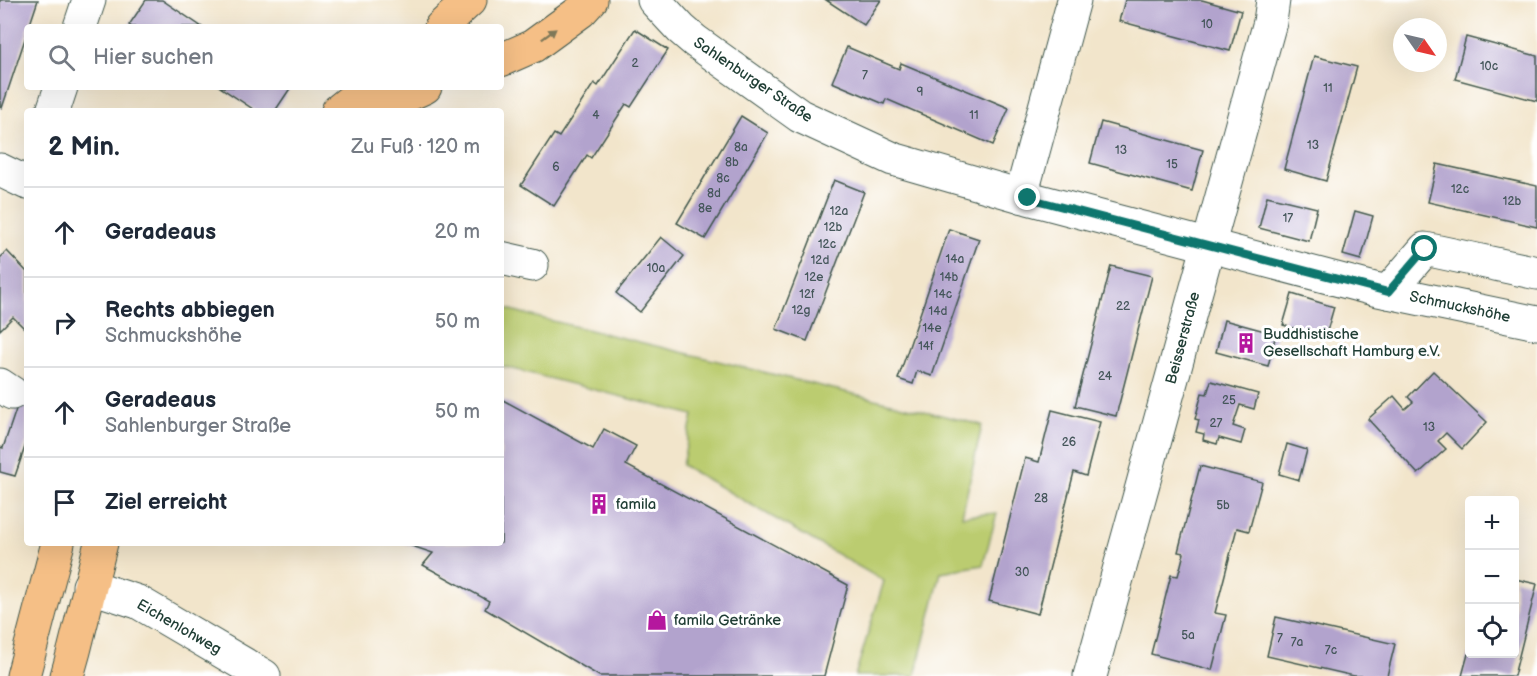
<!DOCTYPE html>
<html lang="de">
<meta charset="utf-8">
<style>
:root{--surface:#fff;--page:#f2f2f3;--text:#1f2937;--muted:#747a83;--line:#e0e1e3}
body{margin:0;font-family:"Balsamiq Sans",sans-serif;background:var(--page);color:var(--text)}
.controls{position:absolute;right:18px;bottom:18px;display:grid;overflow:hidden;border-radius:6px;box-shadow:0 6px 24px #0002}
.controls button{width:54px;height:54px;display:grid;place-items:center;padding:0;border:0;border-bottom:2px solid var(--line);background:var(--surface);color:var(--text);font:30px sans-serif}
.compass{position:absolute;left:1393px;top:18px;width:54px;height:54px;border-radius:50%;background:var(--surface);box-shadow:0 6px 24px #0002;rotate:124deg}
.stop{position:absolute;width:18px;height:18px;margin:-14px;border:4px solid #0f766e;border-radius:50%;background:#fff}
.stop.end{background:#0f766e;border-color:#fff;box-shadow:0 2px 6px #0008}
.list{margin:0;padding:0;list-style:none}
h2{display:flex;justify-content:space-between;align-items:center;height:78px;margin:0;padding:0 24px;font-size:26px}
h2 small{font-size:20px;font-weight:400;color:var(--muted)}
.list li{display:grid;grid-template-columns:39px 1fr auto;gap:18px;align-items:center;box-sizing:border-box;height:90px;padding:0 24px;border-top:2px solid var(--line)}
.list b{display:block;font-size:22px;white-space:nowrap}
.list p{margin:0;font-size:20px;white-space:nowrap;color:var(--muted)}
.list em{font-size:20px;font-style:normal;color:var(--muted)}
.icon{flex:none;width:33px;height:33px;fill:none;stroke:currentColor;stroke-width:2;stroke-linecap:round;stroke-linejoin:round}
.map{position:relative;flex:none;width:1537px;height:676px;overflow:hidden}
.search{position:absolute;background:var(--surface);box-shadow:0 6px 24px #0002;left:24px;top:24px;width:480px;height:66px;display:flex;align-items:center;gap:15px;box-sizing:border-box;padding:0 21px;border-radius:6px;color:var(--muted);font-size:22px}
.panel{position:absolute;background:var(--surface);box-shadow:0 6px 24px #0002;left:24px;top:108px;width:480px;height:438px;border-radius:6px}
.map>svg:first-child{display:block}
</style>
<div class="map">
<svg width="1537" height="676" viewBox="0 0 1537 676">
<rect width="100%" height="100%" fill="#fff"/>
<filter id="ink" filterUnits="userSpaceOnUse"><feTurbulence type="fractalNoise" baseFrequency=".0167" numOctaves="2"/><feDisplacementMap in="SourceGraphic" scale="12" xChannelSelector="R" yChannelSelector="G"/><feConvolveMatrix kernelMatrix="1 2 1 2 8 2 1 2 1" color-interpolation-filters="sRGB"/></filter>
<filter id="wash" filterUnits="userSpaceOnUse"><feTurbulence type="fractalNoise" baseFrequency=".008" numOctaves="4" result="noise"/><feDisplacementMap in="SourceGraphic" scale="24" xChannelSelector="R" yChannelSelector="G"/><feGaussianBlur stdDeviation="1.35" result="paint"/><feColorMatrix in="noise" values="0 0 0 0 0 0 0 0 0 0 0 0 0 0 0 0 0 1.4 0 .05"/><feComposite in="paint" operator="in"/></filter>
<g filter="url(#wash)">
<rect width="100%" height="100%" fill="#f2e5cb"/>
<path fill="#bbcc6f" stroke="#6d8452" stroke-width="1.5" d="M501,307L536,317L982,425L962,516L997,513L983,565L941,572L915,676H855L884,581L682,465L693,415L501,366Z"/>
<g id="blocks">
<g fill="#b2a3cd">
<path d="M0,0H38L29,27H27V33L2,108L0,107Z"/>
<path d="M146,0H162L202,27H132L129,25Z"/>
<path d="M826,0H881L864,25Z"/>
<path d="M1125,0H1202L1241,11L1230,51L1119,21Z"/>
<path d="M635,29L668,50L631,107L626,104L591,158L587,155L554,206L521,185L554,134L559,137L594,83L598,86Z"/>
<path d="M1466,37L1537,56V101L1455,79Z"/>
<path d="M847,47L899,69L901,63L1009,108L993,145L886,99L884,104L832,82Z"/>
<path d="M1314,56L1357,67L1326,181L1284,169Z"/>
<path d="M220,87H291L275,111H256Z"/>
<path d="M741,116L768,133L705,239L677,223Z"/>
<path d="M1101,122L1203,150L1192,191L1090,163Z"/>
<path d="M1437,164L1537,186V227L1428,202Z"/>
<path d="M834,180L864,192L807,341L776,329Z"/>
<path d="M1267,196L1317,208L1309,241L1259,228Z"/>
<path d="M1355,211L1373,216L1361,260L1343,255Z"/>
<path d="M949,229L979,239L932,376L917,371L913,384L898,379Z"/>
<path d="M661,237L684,256L640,312L616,293Z"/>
<path d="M7,251L27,272V331L13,317L0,330V258Z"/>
<path d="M1111,266L1152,276L1116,416L1075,406Z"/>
<path d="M1292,294L1334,307L1325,338L1283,325Z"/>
<path d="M1224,320L1276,334L1268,366L1216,352Z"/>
<path d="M1433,371L1487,422L1462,449L1446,433L1438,441L1446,449L1418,474L1368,419L1394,396L1405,409L1413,402L1408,397Z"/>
<path d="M27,377V441L15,476L0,472V447L3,448Z"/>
<path d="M1211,381L1258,394L1254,409L1240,405L1233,426L1245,430L1241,444L1219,438L1217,444L1203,440L1204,434L1196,432L1199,420L1195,419L1202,393L1207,394Z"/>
<path d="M501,399L593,449L604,429L636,446L626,465L848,585L824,676H599L485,609L489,601L423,565L433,553L403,543H501Z"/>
<path d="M1052,410L1100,422L1086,476L1074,472L1038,614L989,601L1025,458L1039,462Z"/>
<path d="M1287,444L1307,450L1299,480L1279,474Z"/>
<path d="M1200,466L1262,482L1249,531L1237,528L1215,613L1226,615L1212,670L1151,654L1171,575L1178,576L1181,565L1184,553L1178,552Z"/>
<path d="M1515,579L1537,584L1514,676H1462L1468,654H1515Z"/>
<path d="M1276,617L1395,644L1387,676H1354L1267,656Z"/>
</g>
</g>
</g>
<g filter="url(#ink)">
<use href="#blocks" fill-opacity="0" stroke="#3f564b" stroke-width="1.5"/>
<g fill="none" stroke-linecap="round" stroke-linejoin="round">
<g stroke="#3f564b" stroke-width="35">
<g id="minor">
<path d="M654,0L681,29L695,41L800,116L893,159L1028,198L1374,289L1537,323"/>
<path d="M80,27L89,0"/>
<path d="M53,111L61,87"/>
<path d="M0,170L27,183"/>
<path d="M1021,196L1074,0"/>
<path d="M501,258L532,265"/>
<path d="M1388,292L1425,249L1537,273"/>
<path d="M0,385L12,393"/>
<path d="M89,586L138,602L264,676"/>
<path d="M1090,676L1270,22L1273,0"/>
</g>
</g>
<g stroke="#3f564b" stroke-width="35">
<g id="major">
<path d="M441,27L470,0"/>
<path d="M501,60L533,46L581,11L591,0"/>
<path d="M338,111L368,87"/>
<path d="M381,111L394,101L425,87"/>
<path d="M23,676L58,543"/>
<path d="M67,676L74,651L101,543"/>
</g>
</g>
<use href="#minor" stroke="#fff" stroke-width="33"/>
<use href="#major" stroke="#f5bf86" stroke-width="33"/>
</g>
<defs><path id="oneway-solid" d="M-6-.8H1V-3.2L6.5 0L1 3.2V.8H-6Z" transform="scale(1.5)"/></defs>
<use fill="#7f7859" href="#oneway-solid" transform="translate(549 34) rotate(-37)"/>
</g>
<g fill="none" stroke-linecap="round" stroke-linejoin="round" filter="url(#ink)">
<path stroke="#0f766e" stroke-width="8" d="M1028,198L1388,292L1425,249"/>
</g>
<defs>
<g id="building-bare" transform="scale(1.62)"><path d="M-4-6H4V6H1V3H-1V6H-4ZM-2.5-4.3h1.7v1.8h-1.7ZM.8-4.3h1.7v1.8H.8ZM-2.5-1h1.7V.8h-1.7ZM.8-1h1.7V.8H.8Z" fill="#b5179e" stroke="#fff" stroke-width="2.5" paint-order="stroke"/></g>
<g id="shop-bare" transform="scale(1.62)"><path d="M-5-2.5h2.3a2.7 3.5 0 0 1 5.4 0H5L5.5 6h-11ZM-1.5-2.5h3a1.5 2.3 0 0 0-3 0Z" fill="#b5179e" stroke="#fff" stroke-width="2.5" paint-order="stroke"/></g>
</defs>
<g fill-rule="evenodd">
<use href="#building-bare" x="1246" y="343"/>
<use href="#building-bare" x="599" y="504"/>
<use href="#shop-bare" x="657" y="620"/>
</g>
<g text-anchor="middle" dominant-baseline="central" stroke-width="6" stroke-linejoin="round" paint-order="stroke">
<g font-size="12" fill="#44565a">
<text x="1207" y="24">10</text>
<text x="635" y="63">2</text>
<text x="1489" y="66">10c</text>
<text x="865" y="75">7</text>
<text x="1328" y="88">11</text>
<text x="920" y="92">9</text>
<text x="596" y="115">4</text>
<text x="974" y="115">11</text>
<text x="1313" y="145">13</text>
<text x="741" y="147">8a</text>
<text x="1121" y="150">13</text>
<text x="732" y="162">8b</text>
<text x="1172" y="164">15</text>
<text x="556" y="167">6</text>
<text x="723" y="178">8c</text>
<text x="1460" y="189">12c</text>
<text x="714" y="193">8d</text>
<text x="1512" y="201">12b</text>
<text x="705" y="208">8e</text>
<text x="839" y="211">12a</text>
<text x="1288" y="218">17</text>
<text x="833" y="227">12b</text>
<text x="827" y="244">12c</text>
<text x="955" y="259">14a</text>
<text x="820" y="260">12d</text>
<text x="656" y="268">10a</text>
<text x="814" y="277">12e</text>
<text x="949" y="277">14b</text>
<text x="807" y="294">12f</text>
<text x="943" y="294">14c</text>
<text x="1123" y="306">22</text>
<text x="801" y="310">12g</text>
<text x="938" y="311">14d</text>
<text x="932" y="328">14e</text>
<text x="926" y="346">14f</text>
<text x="1105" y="376">24</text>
<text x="1229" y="400">25</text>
<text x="1216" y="423">27</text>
<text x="1429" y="427">13</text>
<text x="1069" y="442">26</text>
<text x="1041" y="498">28</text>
<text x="1223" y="505">5b</text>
<text x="1022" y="572">30</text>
<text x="1188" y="635">5a</text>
<text x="1280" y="638">7</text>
<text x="1297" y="642">7a</text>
<text x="1331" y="650">7c</text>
</g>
<g font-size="15" fill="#1f3d34" stroke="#fff">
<text transform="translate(753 80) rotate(34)">Sahlenburger Straße</text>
<text transform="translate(1460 307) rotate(12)">Schmuckshöhe</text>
<text transform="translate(1183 338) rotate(-75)">Beisserstraße</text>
<text transform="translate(179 627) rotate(30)">Eichenlohweg</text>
</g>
<g font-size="15" fill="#1f3d34" stroke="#fff" text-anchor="start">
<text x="1263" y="334">Buddhistische<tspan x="1263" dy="17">Gesellschaft Hamburg e.V.</tspan></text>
<text x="616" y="504">famila</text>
<text x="674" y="620">famila Getränke</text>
</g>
</g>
</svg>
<div class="controls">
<button>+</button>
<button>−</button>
<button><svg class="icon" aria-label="locate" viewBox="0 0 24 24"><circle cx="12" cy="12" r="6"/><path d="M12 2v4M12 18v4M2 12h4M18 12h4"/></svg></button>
</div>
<svg class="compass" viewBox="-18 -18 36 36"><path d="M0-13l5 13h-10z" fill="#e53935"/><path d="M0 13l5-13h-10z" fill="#747a83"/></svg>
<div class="stop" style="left:1425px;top:249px"></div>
<div class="stop end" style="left:1028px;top:198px"></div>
<div class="search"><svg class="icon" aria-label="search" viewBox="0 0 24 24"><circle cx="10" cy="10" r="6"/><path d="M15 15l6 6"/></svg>Hier suchen</div>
<section class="panel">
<h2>2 Min.<small>Zu Fuß · 120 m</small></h2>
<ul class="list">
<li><svg class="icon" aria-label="ahead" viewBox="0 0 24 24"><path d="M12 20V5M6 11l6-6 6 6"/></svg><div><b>Geradeaus</b></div><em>20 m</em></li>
<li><svg class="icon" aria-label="right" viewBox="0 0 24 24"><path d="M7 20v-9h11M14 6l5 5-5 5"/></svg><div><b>Rechts abbiegen</b><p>Schmuckshöhe</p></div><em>50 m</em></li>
<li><svg class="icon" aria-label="ahead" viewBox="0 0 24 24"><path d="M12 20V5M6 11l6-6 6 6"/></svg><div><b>Geradeaus</b><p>Sahlenburger Straße</p></div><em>50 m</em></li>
<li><svg class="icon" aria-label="arrive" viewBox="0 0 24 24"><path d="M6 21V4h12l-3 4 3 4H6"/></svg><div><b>Ziel erreicht</b></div></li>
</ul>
</section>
</div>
